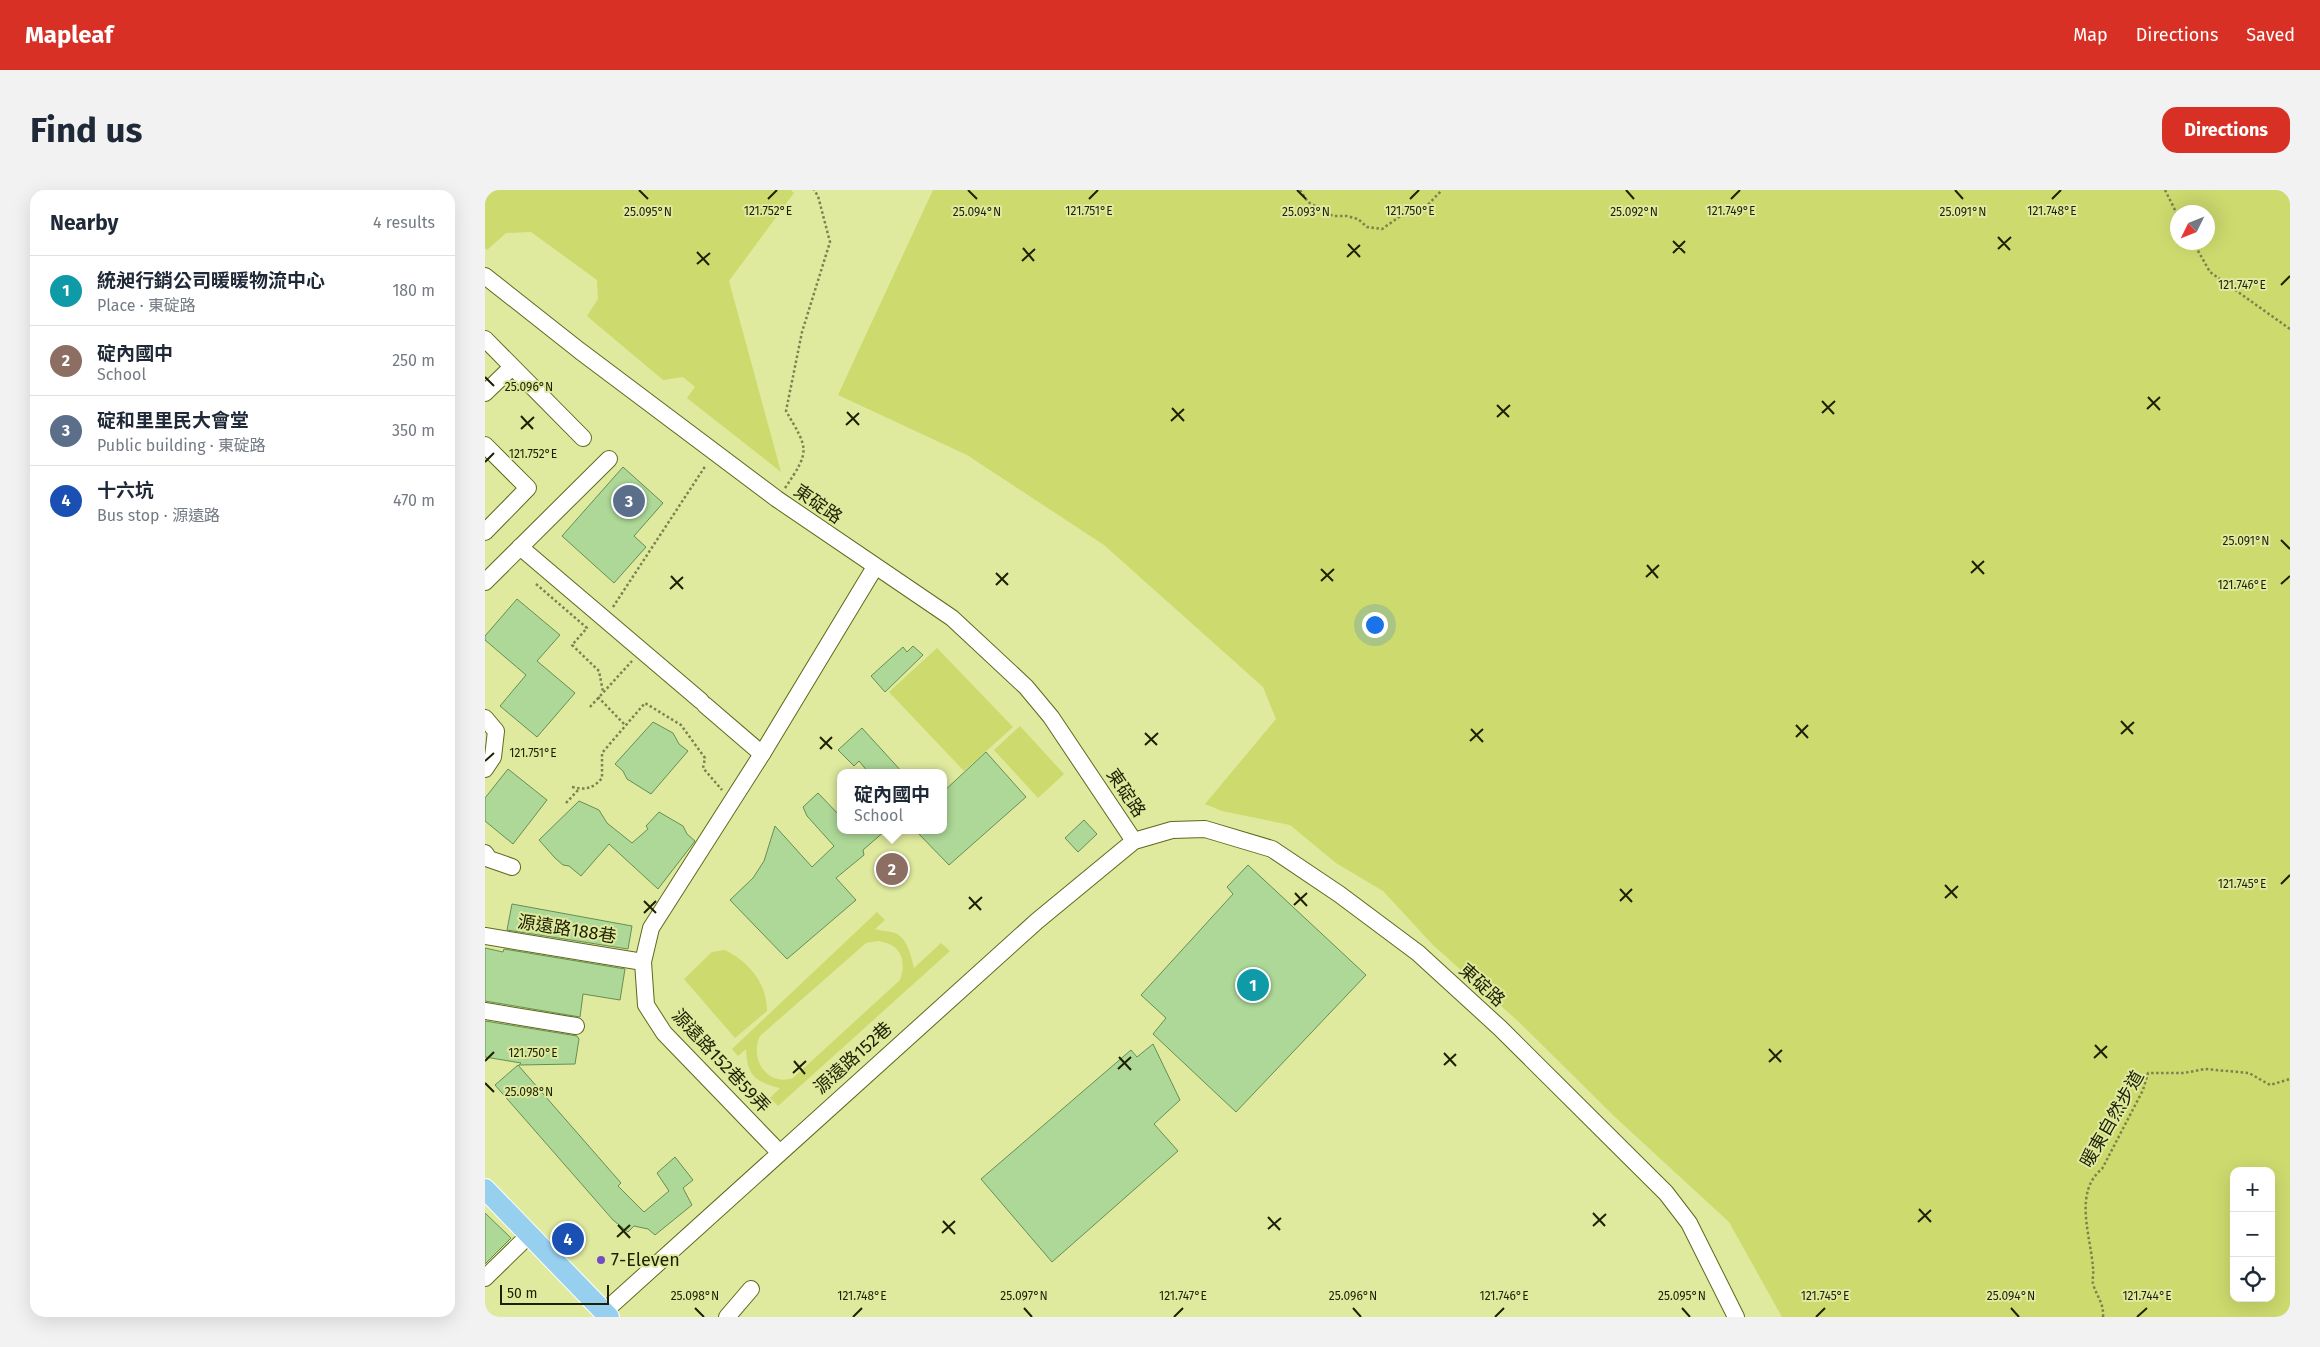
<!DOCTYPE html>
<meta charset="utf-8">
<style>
:root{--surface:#fff;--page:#f2f2f3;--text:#1f2937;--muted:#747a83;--line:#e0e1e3;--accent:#d93025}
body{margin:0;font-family:"Fira Sans","Noto Sans TC",sans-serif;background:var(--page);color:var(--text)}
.controls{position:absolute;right:15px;bottom:15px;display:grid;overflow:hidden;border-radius:10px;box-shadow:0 5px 20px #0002}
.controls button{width:45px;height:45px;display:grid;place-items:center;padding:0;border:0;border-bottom:1px solid var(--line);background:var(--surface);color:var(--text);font:25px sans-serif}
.compass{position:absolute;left:1685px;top:15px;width:45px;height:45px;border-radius:50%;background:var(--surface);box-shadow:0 5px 20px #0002;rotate:227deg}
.scale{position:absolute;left:15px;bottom:12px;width:109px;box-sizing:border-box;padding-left:5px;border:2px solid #1d2003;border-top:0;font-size:14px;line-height:18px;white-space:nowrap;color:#1d2003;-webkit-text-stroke:4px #dfea9e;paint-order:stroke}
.you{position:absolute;left:889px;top:434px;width:18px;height:18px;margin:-12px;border:4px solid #fff;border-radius:50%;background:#1a73e8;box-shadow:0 0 0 8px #1a73e833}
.badge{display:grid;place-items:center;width:32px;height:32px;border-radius:50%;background:var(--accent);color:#fff;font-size:16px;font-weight:700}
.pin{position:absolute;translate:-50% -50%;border:2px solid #fff;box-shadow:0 1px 5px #0006}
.popup{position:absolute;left:352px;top:579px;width:110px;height:65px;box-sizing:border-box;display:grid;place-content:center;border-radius:10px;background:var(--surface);filter:drop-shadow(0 1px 4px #0005);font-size:16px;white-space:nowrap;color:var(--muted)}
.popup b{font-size:19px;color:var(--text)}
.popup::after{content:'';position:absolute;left:50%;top:100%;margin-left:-10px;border:10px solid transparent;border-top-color:var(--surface)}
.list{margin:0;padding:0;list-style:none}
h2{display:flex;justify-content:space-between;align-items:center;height:65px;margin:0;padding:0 20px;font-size:21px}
h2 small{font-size:16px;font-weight:400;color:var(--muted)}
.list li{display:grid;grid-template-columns:32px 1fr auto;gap:15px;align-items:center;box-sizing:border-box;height:70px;padding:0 20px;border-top:1px solid var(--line)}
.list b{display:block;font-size:19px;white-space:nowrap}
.list p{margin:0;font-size:16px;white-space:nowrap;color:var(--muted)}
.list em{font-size:16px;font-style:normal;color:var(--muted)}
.icon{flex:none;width:28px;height:28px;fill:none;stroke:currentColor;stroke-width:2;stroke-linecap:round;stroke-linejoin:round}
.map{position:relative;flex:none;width:1805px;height:1127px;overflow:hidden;border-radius:15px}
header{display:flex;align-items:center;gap:30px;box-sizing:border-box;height:70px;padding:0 25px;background:var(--accent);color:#fff}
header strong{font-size:24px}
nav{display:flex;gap:28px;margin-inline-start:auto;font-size:18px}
.intro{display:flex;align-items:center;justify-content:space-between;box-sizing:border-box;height:120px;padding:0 30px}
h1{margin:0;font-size:35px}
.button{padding:12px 22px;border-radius:15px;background:var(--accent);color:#fff;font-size:18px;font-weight:700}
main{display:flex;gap:30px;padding:0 30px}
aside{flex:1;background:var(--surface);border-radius:15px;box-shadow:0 5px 20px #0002}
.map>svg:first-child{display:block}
</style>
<header>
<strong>Mapleaf</strong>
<nav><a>Map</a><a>Directions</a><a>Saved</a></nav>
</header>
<div class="intro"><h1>Find us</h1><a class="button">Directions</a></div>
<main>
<aside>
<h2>Nearby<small>4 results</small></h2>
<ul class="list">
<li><span class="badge" style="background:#0f9aa8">1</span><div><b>統昶行銷公司暖暖物流中心</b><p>Place · 東碇路</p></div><em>180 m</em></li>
<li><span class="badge" style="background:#8d6e63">2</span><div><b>碇內國中</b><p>School</p></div><em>250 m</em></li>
<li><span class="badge" style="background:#5c6f8a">3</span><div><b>碇和里里民大會堂</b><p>Public building · 東碇路</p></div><em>350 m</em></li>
<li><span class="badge" style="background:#1a4fb4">4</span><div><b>十六坑</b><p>Bus stop · 源遠路</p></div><em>470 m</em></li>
</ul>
</aside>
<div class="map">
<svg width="1805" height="1127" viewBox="0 0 1805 1127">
<rect width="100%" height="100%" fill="#dfea9e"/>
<g fill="#ccda6e" fill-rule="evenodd">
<path d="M0,0H306L309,3L244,91L296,282L202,208L210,197L198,187L178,190L102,126L113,109L112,90L46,42L21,43L2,60L0,58Z"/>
<path d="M448,0H1805V1127H1297L1244,1032L1130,927L1034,832L948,755L898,701L851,673L805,635L737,621L720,614L791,529L778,497L619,355L482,265L353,205ZM1692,22H1722V52H1692ZM1749,981H1786V1108H1749Z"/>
<path d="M452,458L528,537L479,581L404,502Z"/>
<path d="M535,536L579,584L553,608L509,560Z"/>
<path d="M392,722L400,730L390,739C396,741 404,741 410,743C423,749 426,766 429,778L456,753L465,761L293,916L285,908L295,898C270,892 262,885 261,859L253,866L247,859ZM393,751C416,754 422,770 415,790L308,888C282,897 264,868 275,846L381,753Z"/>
<path d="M240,760C264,772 282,793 282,821L250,848L199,789L227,762Z"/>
</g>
<g fill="#add897" stroke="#678e52">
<path d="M138,277L178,313L149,346L161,357L129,393L77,346Z"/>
<path d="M32,409L75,445L52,471L90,503L52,547L15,516L41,485L0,450V446Z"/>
<path d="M428,456L438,465L400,502L386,486L418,457L422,462Z"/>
<path d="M168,532L188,543L194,554L203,561L166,604L142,589L138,581L130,574Z"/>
<path d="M377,538L418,583H384L374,571L369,576L353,560Z"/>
<path d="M501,562L541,607L464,675L430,640H458V602Z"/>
<path d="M23,579L62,610L28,654L0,631V608Z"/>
<path d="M333,603L356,627V640H401L378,660L379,665L351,688L371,710L302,769L245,710L268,688L279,671L290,636L327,677L349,656L322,626L318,617Z"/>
<path d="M94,611L114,620L122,633L147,653L163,639L161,636L174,622L198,636L202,644L210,651L173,699L124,654L96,686L84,676L78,675L70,668L54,650Z"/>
<path d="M599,630L612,644L593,662L580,648Z"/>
<path d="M763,675L881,785L751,922L668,844L681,828L656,805L748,704L742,697Z"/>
<path d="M27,714L147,736L143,759L22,740Z"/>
<path d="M0,758L18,762L19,759L140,779L135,810L98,804L95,827L0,811Z"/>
<path d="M0,831L92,846L94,849L90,874L34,875L36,873L0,867Z"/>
<path d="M668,854L695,910L669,934L693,961L567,1072L496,989L646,860L652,867Z"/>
<path d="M33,875L136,993L133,996L159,1022L184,1001L172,983L190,967L208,990L198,998L207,1015L170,1045L163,1039L149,1036L143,1042L128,1030L10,895Z"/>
<path d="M0,1023L26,1048L0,1074Z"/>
</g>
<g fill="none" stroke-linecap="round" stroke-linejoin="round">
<g stroke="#60681d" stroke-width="18">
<g id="minor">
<path d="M0,86L95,161L292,309L467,428L541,497L566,527L649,651"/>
<path d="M0,149L98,248"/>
<path d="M0,203L27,177"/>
<path d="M0,255L43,298L0,342"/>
<path d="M35,357L216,511"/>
<path d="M0,392L124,269"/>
<path d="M220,515L277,564"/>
<path d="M0,528L11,541L8,567L0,579"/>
<path d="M0,663L4,669L27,677"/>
<path d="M0,746L158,772"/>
<path d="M0,821L91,836"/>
<path d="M294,962L179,843L161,815L158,772L166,738L277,564L390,377"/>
<path d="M0,1088L44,1045"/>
<path d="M120,1121L552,731L649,651L687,640L720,639L787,659L854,704L933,763L1015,838L1181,1003L1204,1033L1251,1127"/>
<path d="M242,1127L266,1099"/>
</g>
</g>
<g stroke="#fff" stroke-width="22">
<path id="major" d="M0,999L124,1127"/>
</g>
<g stroke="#7b824e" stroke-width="2.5" stroke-dasharray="2.5 2.5" stroke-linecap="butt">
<path d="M815,0L823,12L848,26H862L873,29L882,37L897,39L917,25L935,23L957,0"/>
<path d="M1680,0L1692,24"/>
<path d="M1708,52L1725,82L1805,139"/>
<path d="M300,298C326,260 323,259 301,221L317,142L345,52L333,6L329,0"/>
<path d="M51,394L102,438L87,455L114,481L118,502"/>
<path d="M128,417L221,275"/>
<path d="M113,507L140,535"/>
<path d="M105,517L147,471"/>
<path d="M87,597C100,600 108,599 117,588V563L160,513L196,535L220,568L218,578L237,600"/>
<path d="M81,613L94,599"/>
<path d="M1618,1127C1619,1113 1612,1107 1608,1094C1607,1089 1609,1083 1608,1078C1606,1047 1588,1002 1617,979L1658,900L1663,883H1699L1720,879L1764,883L1785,895L1805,889"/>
</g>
<use href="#minor" stroke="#fff" stroke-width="16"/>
<use href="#major" stroke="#97d0ef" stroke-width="20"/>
</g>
<path fill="none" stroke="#1d2003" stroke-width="2" d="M154,0L163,9M483,0L492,9M812,0L821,9M1141,0L1149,9M1470,0L1478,9M283,9L292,0M604,9L613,0M925,9L934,0M1246,9L1255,0M1567,9L1576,0M1513,47L1525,60M1188,51L1200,63M863,54L875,67M538,58L549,71M1513,59L1526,47M212,62L224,75M1188,63L1200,51M862,67L875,55M537,71L550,59M212,74L225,63M1796,95L1805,86M0,187L9,196M1663,207L1675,220M1337,211L1349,224M1012,215L1024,227M687,218L699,231M1662,219L1675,207M362,222L374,235M1337,223L1350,211M36,226L48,239M1012,227L1025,215M686,231L699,219M361,235L374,223M36,239L49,227M0,272L9,263M1796,350L1805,359M1487,371L1499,384M1162,375L1173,388M836,379L848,391M511,383L523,395M1486,383L1499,371M186,386L198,399M1161,387L1174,375M836,391L849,379M1796,394L1805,386M511,395L523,383M185,399L198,387M1636,531L1648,544M1311,535L1323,548M986,539L998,552M660,543L672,555M1636,544L1649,532M335,547L347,559M1311,547L1323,535M985,551L998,539M660,555L673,543M335,559L347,547M0,571L9,563M1796,694L1805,685M1460,695L1472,708M1135,699L1147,712M810,703L822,716M484,707L496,720M1460,708L1473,696M159,711L171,723M1135,711L1147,699M809,715L822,703M484,719L497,707M159,723L171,711M1610,855L1622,868M1284,859L1296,872M959,863L971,876M634,867L646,880M1609,868L1622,856M0,871L9,862M309,871L320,884M1284,872L1297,860M959,875L971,864M633,879L646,867M308,883L321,871M0,893L9,902M1434,1019L1446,1032M1108,1023L1120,1036M783,1027L795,1040M458,1031L470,1044M1433,1032L1446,1020M133,1035L145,1048M1108,1036L1121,1024M783,1039L796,1028M457,1043L470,1031M132,1047L145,1035M210,1118L219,1127M539,1118L547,1127M868,1118L876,1127M1197,1118L1205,1127M1526,1118L1534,1127M368,1127L377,1118M689,1127L698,1118M1010,1127L1019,1118M1331,1127L1340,1118M1652,1127L1662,1118"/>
<circle fill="#754bc4" stroke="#dfea9e" stroke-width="2" cx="116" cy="1070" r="5"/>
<g text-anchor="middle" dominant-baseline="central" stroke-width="4" stroke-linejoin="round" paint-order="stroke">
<g font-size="18" fill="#1d2003" stroke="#dfea9e">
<text transform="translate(333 314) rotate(35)">東碇路</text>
<text transform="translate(641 603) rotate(56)">東碇路</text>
<text transform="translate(82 739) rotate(9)">源遠路188巷</text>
<text transform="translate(997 795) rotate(42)">東碇路</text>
<text transform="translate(368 868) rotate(-42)">源遠路152巷</text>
<text transform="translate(236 871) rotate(47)">源遠路152巷59弄</text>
<text transform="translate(1627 929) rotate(-60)">暖東自然步道</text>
</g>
<g font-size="18" fill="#1d2003" stroke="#dfea9e" text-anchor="start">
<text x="126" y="1070">7-Eleven</text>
</g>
</g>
<g font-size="12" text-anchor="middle" fill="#1d2003" stroke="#dfea9e" stroke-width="4" stroke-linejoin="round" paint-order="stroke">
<text x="283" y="25">121.752°E</text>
<text x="604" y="25">121.751°E</text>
<text x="925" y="25">121.750°E</text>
<text x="1246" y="25">121.749°E</text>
<text x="1567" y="25">121.748°E</text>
<text x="163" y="26">25.095°N</text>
<text x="492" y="26">25.094°N</text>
<text x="821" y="26">25.093°N</text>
<text x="1149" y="26">25.092°N</text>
<text x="1478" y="26">25.091°N</text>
<text x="1757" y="99">121.747°E</text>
<text x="44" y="201">25.096°N</text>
<text x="48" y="268">121.752°E</text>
<text x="1761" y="355">25.091°N</text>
<text x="1757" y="399">121.746°E</text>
<text x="48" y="567">121.751°E</text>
<text x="1757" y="698">121.745°E</text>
<text x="48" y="867">121.750°E</text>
<text x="44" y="906">25.098°N</text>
<text x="210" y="1110">25.098°N</text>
<text x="539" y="1110">25.097°N</text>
<text x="868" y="1110">25.096°N</text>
<text x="1197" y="1110">25.095°N</text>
<text x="1526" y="1110">25.094°N</text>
<text x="377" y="1110">121.748°E</text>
<text x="698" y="1110">121.747°E</text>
<text x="1019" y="1110">121.746°E</text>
<text x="1340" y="1110">121.745°E</text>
<text x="1662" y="1110">121.744°E</text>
</g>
</svg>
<div class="controls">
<button>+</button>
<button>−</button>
<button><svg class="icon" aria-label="locate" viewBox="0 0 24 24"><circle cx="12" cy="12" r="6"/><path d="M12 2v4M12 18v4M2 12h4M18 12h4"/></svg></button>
</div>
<svg class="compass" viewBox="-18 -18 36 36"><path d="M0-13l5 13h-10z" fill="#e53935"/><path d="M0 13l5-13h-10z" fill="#747a83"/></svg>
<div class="scale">50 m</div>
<div class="you"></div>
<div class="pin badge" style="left:768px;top:795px;background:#0f9aa8">1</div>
<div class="pin badge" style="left:407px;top:679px;background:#8d6e63">2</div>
<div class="popup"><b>碇內國中</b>School</div>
<div class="pin badge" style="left:144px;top:311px;background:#5c6f8a">3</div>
<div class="pin badge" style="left:83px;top:1049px;background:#1a4fb4">4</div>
</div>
</main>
